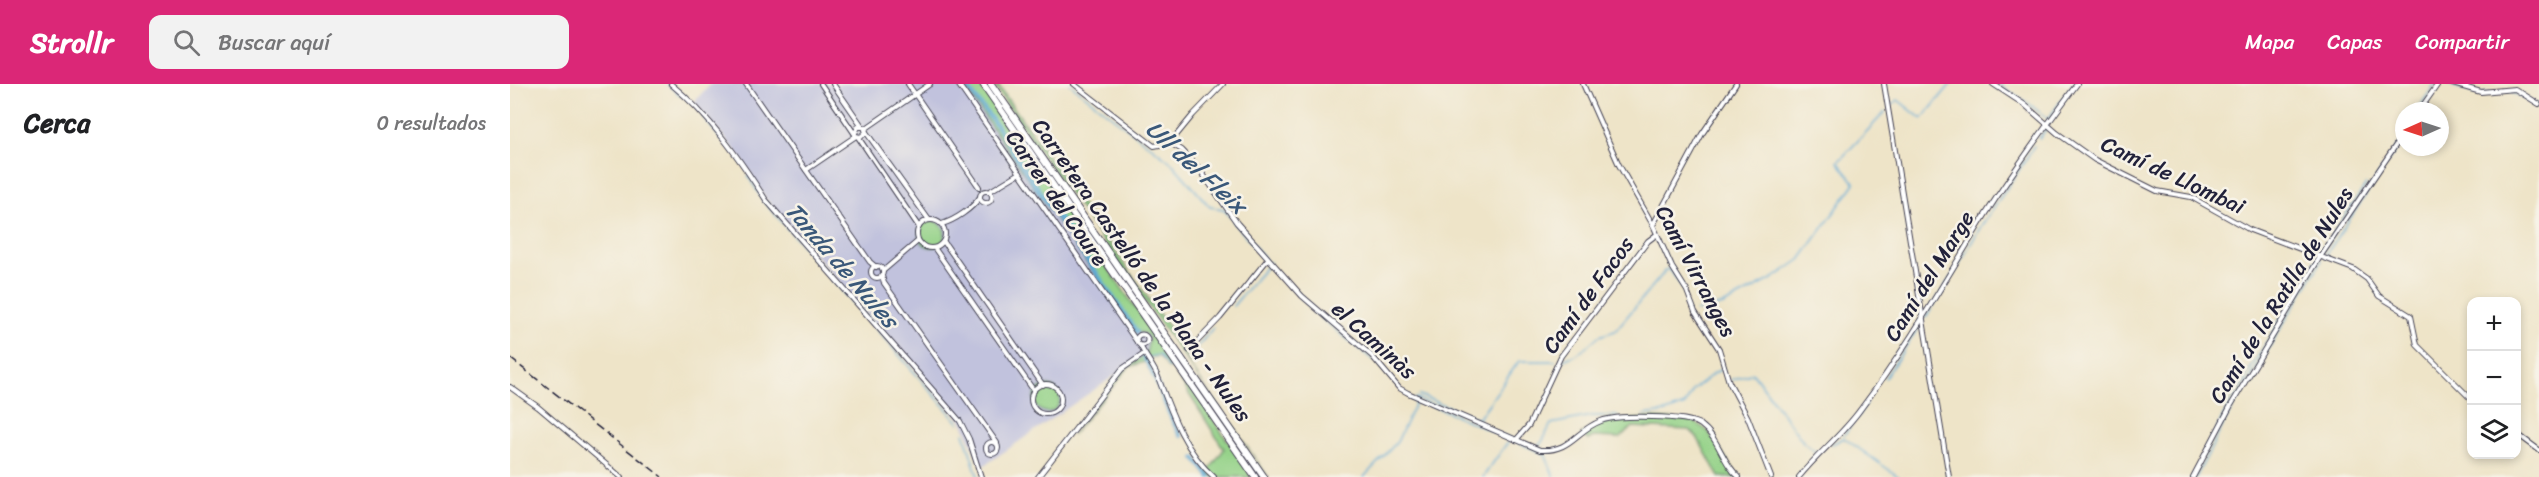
<!DOCTYPE html>
<html lang="es">
<meta charset="utf-8">
<style>
:root{--surface:#fff;--page:#f2f2f2;--text:#202124;--muted:#757577;--line:#e0e0e0;--accent:#db2777}
body{margin:0;font-family:Sriracha,sans-serif;background:var(--page);color:var(--text)}
.controls{position:absolute;right:18px;bottom:18px;display:grid;overflow:hidden;border-radius:12px;box-shadow:0 3px 9px #0003}
.controls button{width:54px;height:54px;display:grid;place-items:center;padding:0;border:0;border-bottom:2px solid var(--line);background:var(--surface);color:var(--text);font:30px sans-serif}
.compass{position:absolute;left:1885px;top:18px;width:54px;height:54px;border-radius:50%;background:var(--surface);box-shadow:0 3px 9px #0003;rotate:267deg}
.list{margin:0;padding:0;list-style:none}
h2{display:flex;justify-content:space-between;align-items:center;height:78px;margin:0;padding:0 24px;font-size:26px}
h2 small{font-size:20px;font-weight:400;color:var(--muted)}
.icon{flex:none;width:33px;height:33px;fill:none;stroke:currentColor;stroke-width:2;stroke-linecap:round;stroke-linejoin:round}
.map{position:relative;flex:none;width:2029px;height:393px;overflow:hidden}
header{display:flex;align-items:center;gap:36px;box-sizing:border-box;height:84px;padding:0 30px;background:var(--accent);color:#fff}
header strong{font-size:28px}
nav{display:flex;gap:33px;margin-inline-start:auto;font-size:21px}
.search{width:420px;height:54px;background:var(--page);display:flex;align-items:center;gap:15px;box-sizing:border-box;padding:0 21px;border-radius:12px;color:var(--muted);font-size:22px}
main{display:flex}
aside{flex:1;background:var(--surface)}
.map>svg:first-child{display:block}
</style>
<header>
<strong>Strollr</strong>
<div class="search"><svg class="icon" aria-label="search" viewBox="0 0 24 24"><circle cx="10" cy="10" r="6"/><path d="M15 15l6 6"/></svg>Buscar aquí</div>
<nav><a>Mapa</a><a>Capas</a><a>Compartir</a></nav>
</header>
<main>
<aside>
<h2>Cerca<small>0 resultados</small></h2>
<ul class="list">
</ul>
</aside>
<div class="map">
<svg width="2029" height="393" viewBox="0 0 2029 393">
<rect width="100%" height="100%" fill="#f7f3e8"/>
<filter id="ink" filterUnits="userSpaceOnUse"><feTurbulence type="fractalNoise" baseFrequency=".0167" numOctaves="2"/><feDisplacementMap in="SourceGraphic" scale="12" xChannelSelector="R" yChannelSelector="G"/><feConvolveMatrix kernelMatrix="1 2 1 2 8 2 1 2 1" color-interpolation-filters="sRGB"/></filter>
<filter id="wash" filterUnits="userSpaceOnUse"><feTurbulence type="fractalNoise" baseFrequency=".008" numOctaves="4" result="noise"/><feDisplacementMap in="SourceGraphic" scale="24" xChannelSelector="R" yChannelSelector="G"/><feGaussianBlur stdDeviation="1.35" result="paint"/><feColorMatrix in="noise" values="0 0 0 0 0 0 0 0 0 0 0 0 0 0 0 0 0 1.4 0 .05"/><feComposite in="paint" operator="in"/></filter>
<g filter="url(#wash)">
<rect width="100%" height="100%" fill="#eee4c8"/>
<path fill="#c1c2dd" d="M200,0H452L624,248L638,252L636,270L472,383L452,337L256,115L230,72L184,18Z"/>
<g fill="#94d288" stroke="#5b7a62" stroke-width="1.5">
<path d="M452,0H470L743,393H704L698,388L714,365L662,283L659,285L649,272L637,274L641,280L634,278L619,283L562,351L610,288L636,270L639,254L634,249L624,248Z"/>
<path d="M483,0H487L669,258L681,283L758,393Z"/>
<circle cx="422" cy="150" r="13"/>
<circle cx="537" cy="315" r="13"/>
<path d="M1145,334L1183,337L1198,347L1228,393H1209L1187,353L1180,346L1123,343L1109,354L1083,353L1078,356L1071,350L1096,336Z"/>
</g>
<g fill="none" stroke-linecap="round" stroke-linejoin="round">
<g stroke="#5ea9d6" stroke-width="1.5">
<path d="M157,0L170,11"/>
<path d="M456,0L559,145L628,249"/>
<path d="M560,0L661,78L700,123L714,125L720,133"/>
<path d="M1488,0L1516,18"/>
<path d="M1937,0L1968,10L1982,9"/>
<path d="M1999,7L2029,22"/>
<path d="M1518,19L1538,35L1563,0"/>
<path d="M1380,22L1388,16L1412,35L1441,0"/>
<path d="M1907,27L1925,0"/>
<path d="M193,33L213,57"/>
<path d="M1529,55L1538,42"/>
<path d="M238,92L255,119L449,339"/>
<path d="M1502,97L1524,62"/>
<path d="M723,137L755,175"/>
<path d="M1809,170L1856,101"/>
<path d="M1815,172L1894,53"/>
<path d="M1440,196L1471,142L1501,98"/>
<path d="M790,212L810,233L863,276"/>
<path d="M723,222L760,178"/>
<path d="M1422,224L1438,198"/>
<path d="M1187,227L1213,221L1262,195L1290,176L1345,99L1328,78L1375,28"/>
<path d="M1415,234L1421,226"/>
<path d="M684,267L703,244"/>
<path d="M639,273L649,271L659,284L663,281"/>
<path d="M1051,277L1067,270L1089,252L1105,247L1157,185L1160,186L1172,203"/>
<path d="M1375,294L1410,241"/>
<path d="M1221,296L1243,289L1294,359L1307,369"/>
<path d="M1729,304L1807,174"/>
<path d="M909,311L968,335L1009,277H1045"/>
<path d="M905,314L1035,370L1044,393"/>
<path d="M1134,331L1156,328L1175,321L1183,306L1203,290L1213,284"/>
<path d="M454,349L468,393"/>
<path d="M1334,351L1356,320"/>
<path d="M1322,360L1334,354L1389,393"/>
<path d="M1027,363L1032,358L1041,340L1081,332H1108"/>
<path d="M1691,374L1726,308"/>
<path d="M854,393L887,358L907,315"/>
<path d="M973,393L1000,355"/>
<path d="M1686,393L1721,326L1812,176"/>
</g>
<g stroke="#5ea9d6" stroke-width="4">
<path d="M455,0L486,41L520,95"/>
<path d="M521,96L627,248"/>
<path d="M633,272C649,297 655,327 671,352"/>
<path d="M685,374L700,393"/>
</g>
</g>
</g>
<g filter="url(#ink)">
<g fill="none" stroke-linecap="round" stroke-linejoin="round">
<g stroke="#413f50" stroke-width="6">
<g id="minor">
<path d="M161,0C200,32 229,74 256,116L450,337L459,355L471,393"/>
<path d="M236,0L360,178L366,183"/>
<path d="M311,0L346,52L351,53L356,48L354,43H348L345,49"/>
<path d="M323,0L352,42"/>
<path d="M398,0L469,103"/>
<path d="M448,0L627,258"/>
<path d="M564,0L644,62L660,59L672,66L688,83L727,139L792,212L862,272L889,304L898,309L1030,366C1061,368 1066,346 1091,337C1107,331 1177,331 1191,341C1209,354 1212,379 1229,393"/>
<path d="M1073,0L1109,81L1143,141L1162,183L1177,207L1185,228L1209,265L1219,298L1238,334L1261,393"/>
<path d="M1374,0L1439,393"/>
<path d="M1483,0L1515,21L1547,49L1585,76L1647,107L1681,113L1740,146L1843,185L1857,195L1869,212L1901,232L1907,261L1962,316"/>
<path d="M1943,0L1971,8L2005,5L2029,20"/>
<path d="M1909,27L1928,0"/>
<path d="M355,45L420,0"/>
<path d="M356,48L419,136"/>
<path d="M348,53L409,143"/>
<path d="M660,59L683,31L713,0"/>
<path d="M296,86L346,52"/>
<circle cx="476" cy="113" r="6"/>
<path d="M480,107L510,89"/>
<circle cx="421" cy="150" r="14"/>
<path d="M432,140C445,136 462,125 470,113"/>
<path d="M1143,141L1192,50L1226,0"/>
<path d="M434,158L533,301"/>
<path d="M425,165L524,307"/>
<circle cx="367" cy="188" r="6"/>
<path d="M373,187L408,157"/>
<path d="M372,192L374,199L487,359"/>
<circle cx="632" cy="256" r="5.5"/>
<path d="M630,261C635,272 643,281 648,293C661,328 675,368 704,393"/>
<path d="M679,266L710,234L758,175"/>
<circle cx="536" cy="315" r="15"/>
<path d="M0,303L28,323L111,393"/>
<path d="M2006,349L2029,366"/>
<path d="M1006,356L1019,341L1051,272L1138,157L1146,151"/>
<circle cx="482" cy="364" r="6"/>
<path d="M528,393L612,285L634,270"/>
<path d="M1289,393C1308,369 1332,351 1350,326C1393,269 1429,207 1466,146C1496,96 1532,47 1567,0"/>
<path d="M1683,393L1720,323L1810,173L1894,49"/>
</g>
</g>
<g stroke="#413f50" stroke-width="8">
<g id="primary">
<path d="M473,0L745,393"/>
<path d="M481,0L754,393"/>
</g>
</g>
<use href="#minor" stroke="#fff" stroke-width="4"/>
<use href="#primary" stroke="#fff" stroke-width="6"/>
<path stroke="#22223b" stroke-width="1.5" stroke-dasharray="9 4.5" stroke-linecap="butt" d="M0,274L152,393"/>
</g>
</g>
<g text-anchor="middle" dominant-baseline="central" stroke-width="5" stroke-linejoin="round" paint-order="stroke">
<g font-size="22" fill="#22223b" stroke="#f7f3e8">
<text transform="translate(1663 91) rotate(25)">Camí de Llombai</text>
<text transform="translate(547 114) rotate(55)">Carrer del Coure</text>
<text transform="translate(632 186) rotate(55)">Carretera Castelló de la Plana - Nules</text>
<text transform="translate(1186 187) rotate(62)">Camí Virranges</text>
<text transform="translate(1419 192) rotate(-58)">Camí del Marge</text>
<text transform="translate(1078 211) rotate(-54)">Camí de Facos</text>
<text transform="translate(1771 211) rotate(-58)">Camí de la Ratlla de Nules</text>
<text transform="translate(864 256) rotate(42)">el Caminàs</text>
</g>
<g font-size="24" font-style="italic" fill="#3a5879" stroke="#f7f3e8">
<text transform="translate(686 83) rotate(42)">Ull del Fleix</text>
<text transform="translate(332 181) rotate(49)">Tanda de Nules</text>
</g>
</g>
</svg>
<div class="controls">
<button>+</button>
<button>−</button>
<button><svg class="icon" aria-label="layers" viewBox="0 0 24 24"><path d="M12 4l9 5-9 5-9-5zM3 14l9 5 9-5"/></svg></button>
</div>
<svg class="compass" viewBox="-18 -18 36 36"><path d="M0-13l5 13h-10z" fill="#e53935"/><path d="M0 13l5-13h-10z" fill="#757577"/></svg>
</div>
</main>
